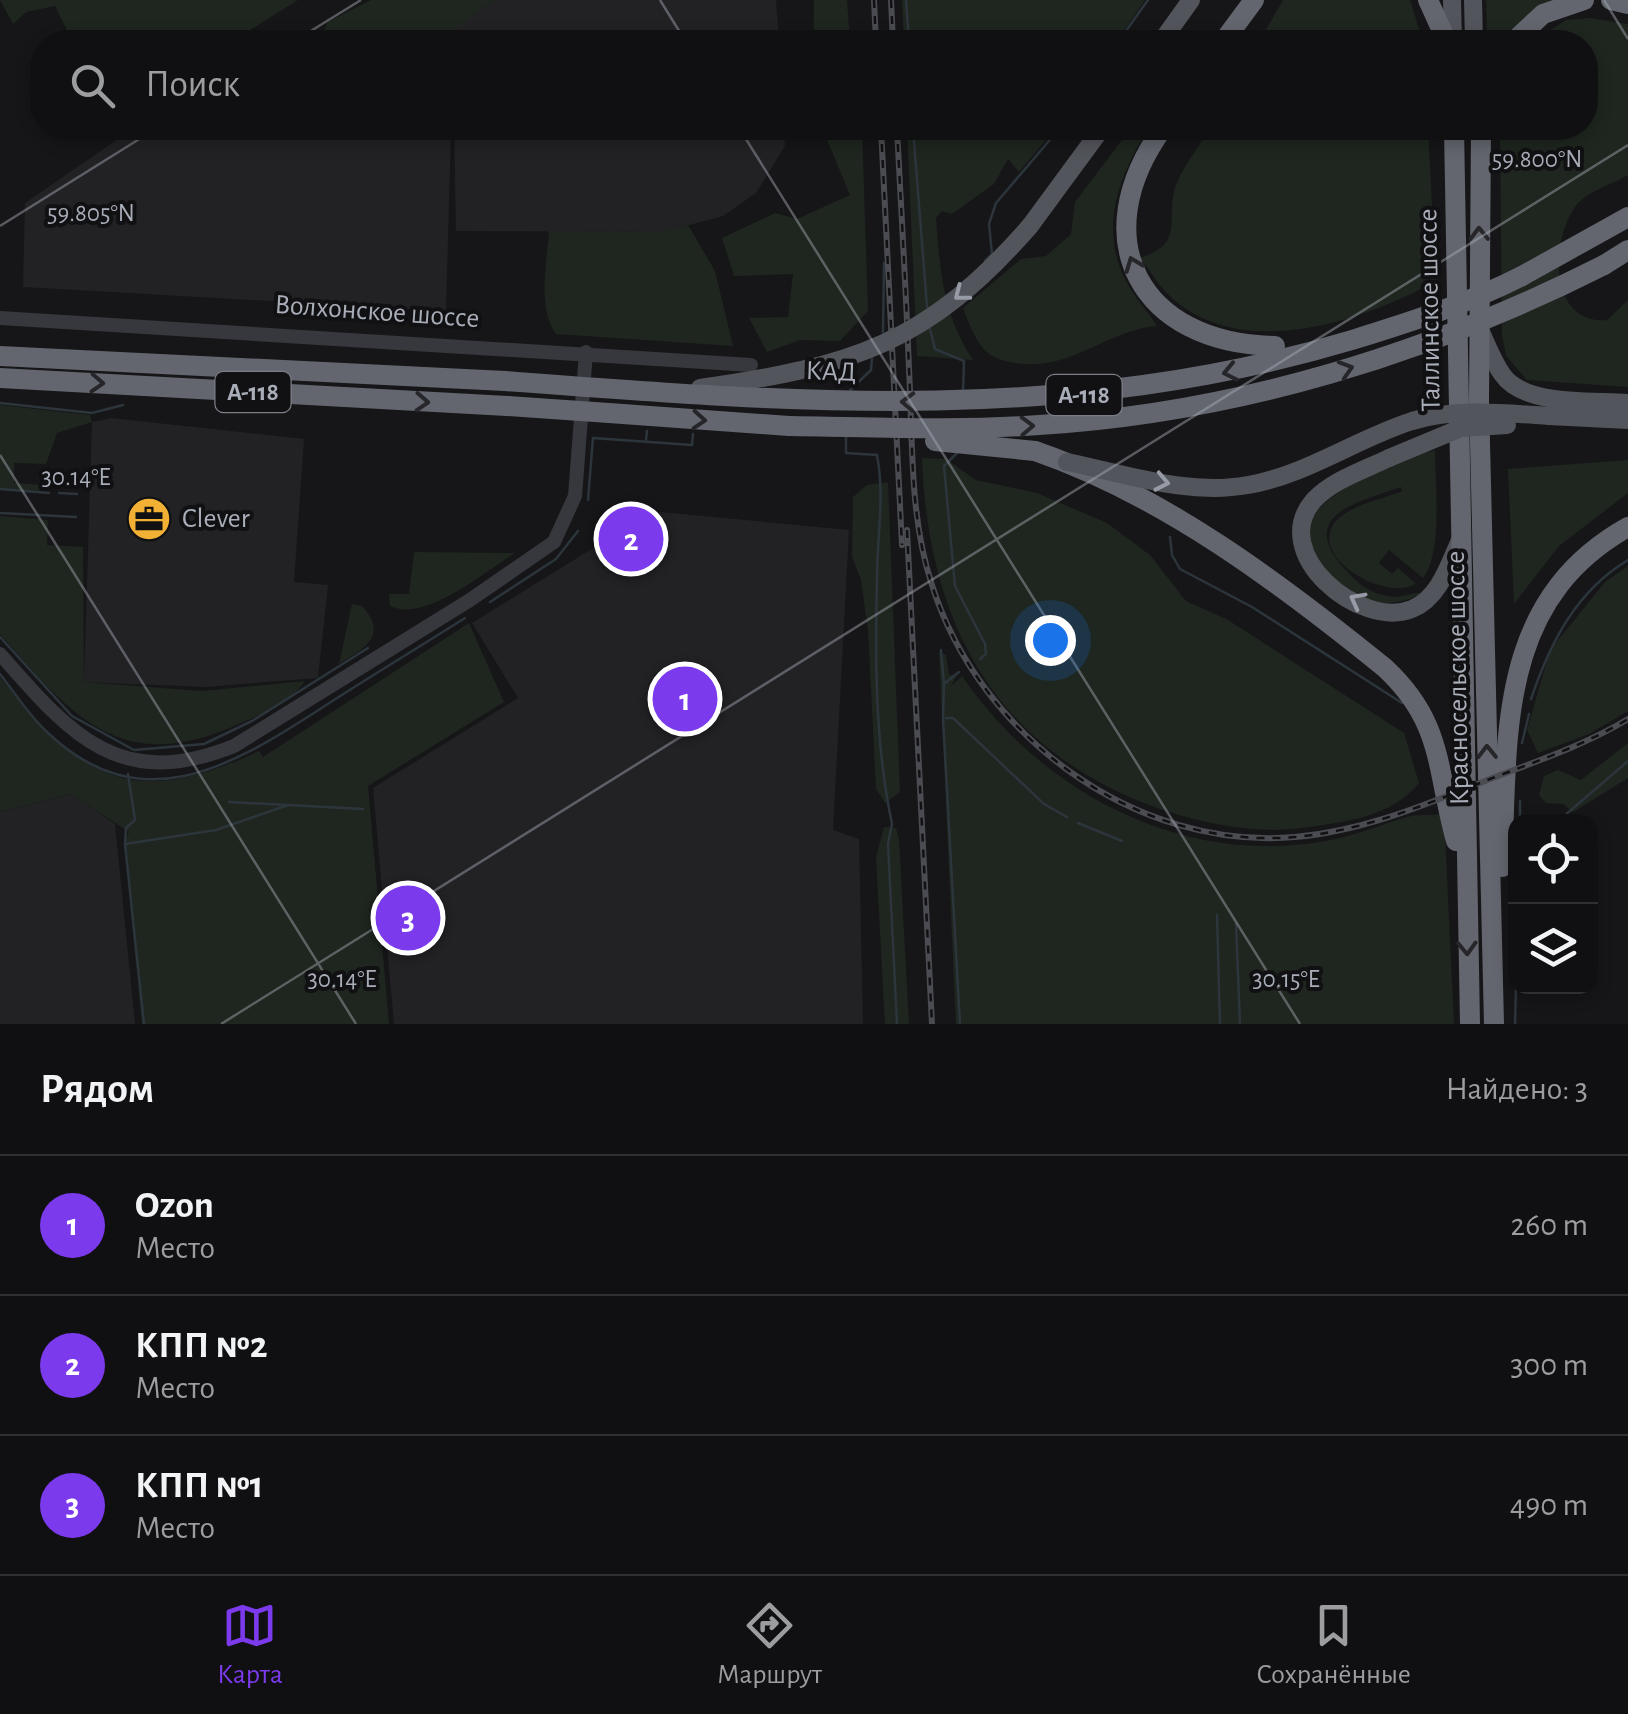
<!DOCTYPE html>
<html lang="ru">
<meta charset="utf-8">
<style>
:root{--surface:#101012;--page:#19191b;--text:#f1f3f6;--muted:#9c9d9f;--line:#303032;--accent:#7c3aed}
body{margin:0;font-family:"Alegreya Sans",sans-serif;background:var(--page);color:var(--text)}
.controls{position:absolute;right:30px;bottom:30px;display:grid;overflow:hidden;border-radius:20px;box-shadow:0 5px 15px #0003}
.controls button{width:90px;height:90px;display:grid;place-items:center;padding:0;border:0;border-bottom:2px solid var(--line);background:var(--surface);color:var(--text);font:50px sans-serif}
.you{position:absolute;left:1050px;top:640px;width:35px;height:35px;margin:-25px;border:8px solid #fff;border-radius:50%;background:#1a73e8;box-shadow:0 0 0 15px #1a73e833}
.badge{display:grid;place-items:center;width:65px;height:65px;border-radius:50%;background:var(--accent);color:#fff;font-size:32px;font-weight:700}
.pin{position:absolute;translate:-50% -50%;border:5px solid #fff;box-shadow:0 2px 10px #0006}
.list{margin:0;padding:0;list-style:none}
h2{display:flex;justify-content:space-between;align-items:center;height:130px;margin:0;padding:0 40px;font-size:42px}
h2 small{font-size:32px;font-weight:400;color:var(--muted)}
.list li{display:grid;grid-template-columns:65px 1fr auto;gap:30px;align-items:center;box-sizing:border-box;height:140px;padding:0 40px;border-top:2px solid var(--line)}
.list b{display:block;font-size:38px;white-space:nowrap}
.list p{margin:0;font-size:32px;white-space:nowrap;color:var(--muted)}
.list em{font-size:32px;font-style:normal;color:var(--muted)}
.icon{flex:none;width:55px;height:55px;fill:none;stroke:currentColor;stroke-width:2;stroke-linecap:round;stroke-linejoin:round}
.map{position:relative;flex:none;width:1628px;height:1024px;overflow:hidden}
.search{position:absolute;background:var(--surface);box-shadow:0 5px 15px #0003;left:30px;right:30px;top:30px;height:110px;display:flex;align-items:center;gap:25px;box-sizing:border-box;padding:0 35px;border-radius:40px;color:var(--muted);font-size:38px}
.sheet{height:550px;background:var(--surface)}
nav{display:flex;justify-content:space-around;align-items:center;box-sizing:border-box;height:140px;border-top:2px solid var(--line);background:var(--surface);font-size:28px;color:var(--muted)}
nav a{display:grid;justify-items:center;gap:5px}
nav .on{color:var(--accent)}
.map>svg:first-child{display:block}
</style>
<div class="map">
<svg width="1628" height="1024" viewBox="0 0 1628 1024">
<rect width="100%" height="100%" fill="#161618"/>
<g fill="#222225">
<path d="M494,0H776L779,42H453L452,30Z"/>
<path d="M134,128H451L446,311L23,287L25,203Z"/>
<path d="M454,128H783L785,146L756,193L723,216L663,232L456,231Z"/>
<path d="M111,418L304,439L294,582L328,585L318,678L205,687L84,682L92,422Z"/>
<path d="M661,512L849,530L833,830L859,839L863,1024H394L373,788L518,698L472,623L640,519Z"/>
<path d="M72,794L115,824L135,1024H0V812Z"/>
</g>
<g fill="#1e261f">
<path d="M0,0H298L231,42H73L55,6L26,12L13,24Z"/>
<path d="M371,0H494L453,30V42L320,39L328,22Z"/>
<path d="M814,0H847L850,42H814Z"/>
<path d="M902,0H1145L1116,42H904Z"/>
<path d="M1283,0H1410L1423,42H1259Z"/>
<path d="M1486,0H1557L1504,42H1487Z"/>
<path d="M1590,18L1628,24V175C1612,185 1586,191 1575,207C1550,242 1549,325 1607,320L1628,300V387L1527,380L1506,356L1502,336L1500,128H1586V42H1532L1566,20Z"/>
<path d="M822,128H862L868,311L840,341L800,340L767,352L749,318L788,317L793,274L734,276L722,238L775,213L797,219L850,195Z"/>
<path d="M907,128H1056L1019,172L1008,159L994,184L952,214L942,211L936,218C940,272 943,314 973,360L917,356Z"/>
<path d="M1131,128H1149C1120,173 1098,228 1126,281C1134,297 1147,310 1157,326C1109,330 1076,367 1025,364C983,361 978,346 963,308L1021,259L1046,256L1071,234L1075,202Z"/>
<path d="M1210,128H1428L1436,281C1363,321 1247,361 1174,300C1160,288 1151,272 1140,258C1183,244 1167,224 1174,192C1179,171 1199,147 1210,128Z"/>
<path d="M688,225L715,271L733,346L556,334C537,308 547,263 549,231L662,232Z"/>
<path d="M0,405L90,415L92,422L57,433L46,464L14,463V483L45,485L48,491L0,489Z"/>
<path d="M1435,451C1435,484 1443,552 1423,578L1389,550L1379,563L1392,574L1398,568L1416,584C1384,601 1312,559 1333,525C1346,505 1382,500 1402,491L1401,487C1359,502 1297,514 1343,567C1356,582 1367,592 1387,596C1400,599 1415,591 1423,593C1376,617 1353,594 1317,565C1313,550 1305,533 1312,519C1323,492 1407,452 1435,451Z"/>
<path d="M922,458L946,459L976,480L1037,493L1107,523L1150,555L1186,601L1228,620L1404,733L1419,783C1390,818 1344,822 1302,828C1255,834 1204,824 1160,809C996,751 928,625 922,458Z"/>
<path d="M1628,460V493L1559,546L1514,604L1508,469Z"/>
<path d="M888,482L900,792L885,803L876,789L868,630L861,580L852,556L853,497L867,485Z"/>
<path d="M0,516L48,520L47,545L83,547L84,682L201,691L305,681C294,699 261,715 241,723C123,777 76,721 0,634Z"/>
<path d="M414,552L515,553C484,572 425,623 390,606L389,594H409Z"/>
<path d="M1628,566V711L1589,734L1538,753L1527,730L1550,650L1605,582Z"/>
<path d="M352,604L362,606C389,636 365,648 339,664Z"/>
<path d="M469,623L504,702L368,786L389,1024H142L124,842L129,832L71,794L0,812V677C84,781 132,810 259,751L263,757Z"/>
<path d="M939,651L946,655L949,675H957L951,686L962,676C1042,793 1183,867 1326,841C1354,836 1380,825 1407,817C1421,813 1432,817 1444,813L1454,1024H956Z"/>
<path d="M1628,743V778L1573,812L1563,804L1546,803L1539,795L1544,776L1558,770L1581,780Z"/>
<path d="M884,827L896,828L899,840L909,1024H885L876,857Z"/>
</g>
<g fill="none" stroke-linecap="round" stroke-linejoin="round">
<g stroke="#2c353c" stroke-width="2.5">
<path d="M906,0L909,42"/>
<path d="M1118,42L1148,0"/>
<path d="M913,128L927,307"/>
<path d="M985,261L992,254L989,224L996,203L1060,128"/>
<path d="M929,325L935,349L964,361L963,391"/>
<path d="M883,332L884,263"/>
<path d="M850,390L871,370L872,358"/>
<path d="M0,403L92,413L123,405"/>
<path d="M846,437V453L877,455C885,497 877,535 877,578C875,660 875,743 892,824L888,844L897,1024"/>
<path d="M646,440L647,431"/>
<path d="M958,452L944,466L955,586L985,644L986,654L980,659"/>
<path d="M0,489L49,493"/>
<path d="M59,493L77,494"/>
<path d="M588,500L593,438L692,445L693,434"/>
<path d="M0,513L76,517"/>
<path d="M1170,537L1172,555L1180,569L1252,607L1402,703"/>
<path d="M490,602L556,559L578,531"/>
<path d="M0,637L72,716L134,750L204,744L252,721L368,648"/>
<path d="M941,650L944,684"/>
<path d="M959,672L944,684L943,718L960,1024"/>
<path d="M0,674C15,693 30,717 48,733C140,820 229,768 317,711C366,679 416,649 465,618"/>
<path d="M1531,699C1550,643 1576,591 1628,560"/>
<path d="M946,718H953L1044,804L1067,817"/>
<path d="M1522,743L1529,714"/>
<path d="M128,774L135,820L126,828L125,844L144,1024"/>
<path d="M229,802L363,809"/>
<path d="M1520,822V801"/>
<path d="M1557,822L1628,761"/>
<path d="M1078,823L1122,841"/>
<path d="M125,844L216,830L288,805"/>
<path d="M1217,915L1220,1024"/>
<path d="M1236,924L1240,1024"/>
<path d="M1515,1024L1516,986"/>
</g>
<g stroke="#37383d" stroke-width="14">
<path d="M0,318L751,365"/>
<path d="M0,654C71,735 119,792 234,746L470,600L554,542L575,496L586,352"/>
</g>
<g stroke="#53555c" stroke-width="18">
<path d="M1452,0L1453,42"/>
<path d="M1473,0L1474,42"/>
<path d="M1161,42L1191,0"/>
<path d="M1030,226L1102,128"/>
<path d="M1481,332C1487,345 1493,361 1502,374C1524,407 1593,400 1628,403"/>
<path d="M1549,416L1628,420"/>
<path d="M1389,458C1364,470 1333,480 1314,500C1267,553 1360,630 1412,609C1439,598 1449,565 1460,540"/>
</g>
<g stroke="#63666e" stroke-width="20">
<path d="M1428,0L1447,42"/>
<path d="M1611,0L1628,4"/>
<path d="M1223,42L1254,0"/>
<path d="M1513,42L1543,14L1584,0"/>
<path d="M1163,128C1083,239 1140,344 1275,346"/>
<path d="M1454,128L1470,1024"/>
<path d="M1481,128L1479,401L1494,1024"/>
<path d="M1604,265L1628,250"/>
<path d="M1522,276L1628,217"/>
<path d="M0,356L505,381"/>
<path d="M0,378L507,406"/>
<path d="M609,413L789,426"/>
<path d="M1035,451C1163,495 1280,583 1385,668C1444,723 1436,769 1456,841"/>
<path d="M1502,867C1508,735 1496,601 1628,527"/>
</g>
<g stroke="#4a4c52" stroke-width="6">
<g id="rail">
<path d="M874,0L876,42"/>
<path d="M891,0L893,42"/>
<path d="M881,128L902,545"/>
<path d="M897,128C901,208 906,288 909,369C913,441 909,516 932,585C979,735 1135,851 1295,837C1364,831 1427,804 1490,779C1537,761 1585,745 1628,719"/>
<path d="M907,530L932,1024"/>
</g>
</g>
<use href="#rail" stroke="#111113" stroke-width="2.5" stroke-dasharray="8" stroke-linecap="butt"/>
<g stroke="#53555c" stroke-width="18">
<path d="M700,388C852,366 926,345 1030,226"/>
<path d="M1389,458L1461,428L1507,425"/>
<path d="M1067,462C1126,474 1188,496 1248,485C1306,475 1356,439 1412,421C1456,408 1503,413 1549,416"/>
</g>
<g stroke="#63666e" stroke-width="20">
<path d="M505,381C796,403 1068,425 1352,340C1410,322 1467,304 1522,276"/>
<path d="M507,406L609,413"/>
<path d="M789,426C872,427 956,431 1039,425C1236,413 1428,354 1604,265"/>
<path d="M935,441L1035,451"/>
</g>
</g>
<defs><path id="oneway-chevron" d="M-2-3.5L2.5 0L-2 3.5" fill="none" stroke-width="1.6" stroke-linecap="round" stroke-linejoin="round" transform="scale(2.5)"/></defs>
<g stroke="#26262a">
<use href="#oneway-chevron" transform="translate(1479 234) rotate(-91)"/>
<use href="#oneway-chevron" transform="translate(1133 264) rotate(-111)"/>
<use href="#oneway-chevron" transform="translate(1346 369) rotate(-17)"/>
<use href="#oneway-chevron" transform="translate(1230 372) rotate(168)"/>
<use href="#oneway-chevron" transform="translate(97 383) rotate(3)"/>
<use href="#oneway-chevron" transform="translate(422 402) rotate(3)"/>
<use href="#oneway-chevron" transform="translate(908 402) rotate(-178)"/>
<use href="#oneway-chevron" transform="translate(699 420) rotate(4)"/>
<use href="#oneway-chevron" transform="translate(1027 426) rotate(-2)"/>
<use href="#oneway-chevron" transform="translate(1487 752) rotate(-91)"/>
<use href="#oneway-chevron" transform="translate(1467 948) rotate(88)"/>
</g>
<g stroke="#979ba6">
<use href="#oneway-chevron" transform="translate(961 294) rotate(142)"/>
<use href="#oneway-chevron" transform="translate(1162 482) rotate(11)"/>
<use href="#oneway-chevron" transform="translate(1357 600) rotate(-152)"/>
</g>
<path fill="none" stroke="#a8adb8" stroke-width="2.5" stroke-opacity="0.45" d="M660,0L686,42M1604,0L1628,39M293,42L361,0M739,128L1300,1024M0,226L157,128M0,455L356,1024M221,1024L1628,145"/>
<defs>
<g id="office-disc" transform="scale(2.25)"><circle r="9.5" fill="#f2b134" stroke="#111113"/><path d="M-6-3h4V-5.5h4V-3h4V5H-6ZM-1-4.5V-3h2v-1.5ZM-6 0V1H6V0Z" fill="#111"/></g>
</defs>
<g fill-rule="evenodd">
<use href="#office-disc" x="149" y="519"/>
</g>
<g text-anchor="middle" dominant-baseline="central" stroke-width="8" stroke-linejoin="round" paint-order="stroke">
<g fill="#111113" stroke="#7b7e86" stroke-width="2.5">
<rect x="215.5" y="372" width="75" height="40" rx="8"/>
<rect x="1046.5" y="375" width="75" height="40" rx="8"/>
</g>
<g font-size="25" font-weight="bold" fill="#a8adb8">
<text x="253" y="392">А-118</text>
<text x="1084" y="395">А-118</text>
</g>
<g font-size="28" fill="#a8adb8" stroke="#111113">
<text transform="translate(1430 310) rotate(-91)">Таллинское шоссе</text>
<text transform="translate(377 312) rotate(4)">Волхонское шоссе</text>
<text transform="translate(831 372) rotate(2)">КАД</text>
<text transform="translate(1458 678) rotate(-91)">Красносельское шоссе</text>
</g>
<g font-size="28" fill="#a8adb8" stroke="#111113" text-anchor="start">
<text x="182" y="519">Clever</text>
</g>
</g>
<g font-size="25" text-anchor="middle" fill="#a8adb8" stroke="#111113" stroke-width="8" stroke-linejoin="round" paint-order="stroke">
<text x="1537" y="167">59.800°N</text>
<text x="91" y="221">59.805°N</text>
<text x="76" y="485">30.14°E</text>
<text x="342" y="987">30.14°E</text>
<text x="1286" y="987">30.15°E</text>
</g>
</svg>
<div class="controls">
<button><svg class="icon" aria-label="locate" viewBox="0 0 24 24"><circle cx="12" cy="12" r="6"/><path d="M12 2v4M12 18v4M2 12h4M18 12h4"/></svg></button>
<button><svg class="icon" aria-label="layers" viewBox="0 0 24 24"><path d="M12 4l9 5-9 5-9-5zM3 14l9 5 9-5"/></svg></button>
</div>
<div class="you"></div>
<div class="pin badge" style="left:685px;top:699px">1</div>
<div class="pin badge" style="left:631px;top:539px">2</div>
<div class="pin badge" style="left:408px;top:918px">3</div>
<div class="search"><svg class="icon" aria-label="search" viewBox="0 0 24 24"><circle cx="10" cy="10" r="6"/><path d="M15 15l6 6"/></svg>Поиск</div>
</div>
<section class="sheet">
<h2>Рядом<small>Найдено: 3</small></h2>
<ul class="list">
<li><span class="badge">1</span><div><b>Ozon</b><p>Место</p></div><em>260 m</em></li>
<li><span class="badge">2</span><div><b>КПП №2</b><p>Место</p></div><em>300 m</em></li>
<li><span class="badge">3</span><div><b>КПП №1</b><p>Место</p></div><em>490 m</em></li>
</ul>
</section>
<nav>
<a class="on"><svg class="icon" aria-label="map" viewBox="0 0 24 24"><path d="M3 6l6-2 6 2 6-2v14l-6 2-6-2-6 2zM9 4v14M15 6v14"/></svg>Карта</a>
<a><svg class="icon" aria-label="directions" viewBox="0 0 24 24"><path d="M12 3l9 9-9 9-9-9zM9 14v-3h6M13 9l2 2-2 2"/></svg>Маршрут</a>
<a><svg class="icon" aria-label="saved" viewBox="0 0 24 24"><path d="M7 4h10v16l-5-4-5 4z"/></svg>Сохранённые</a>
</nav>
